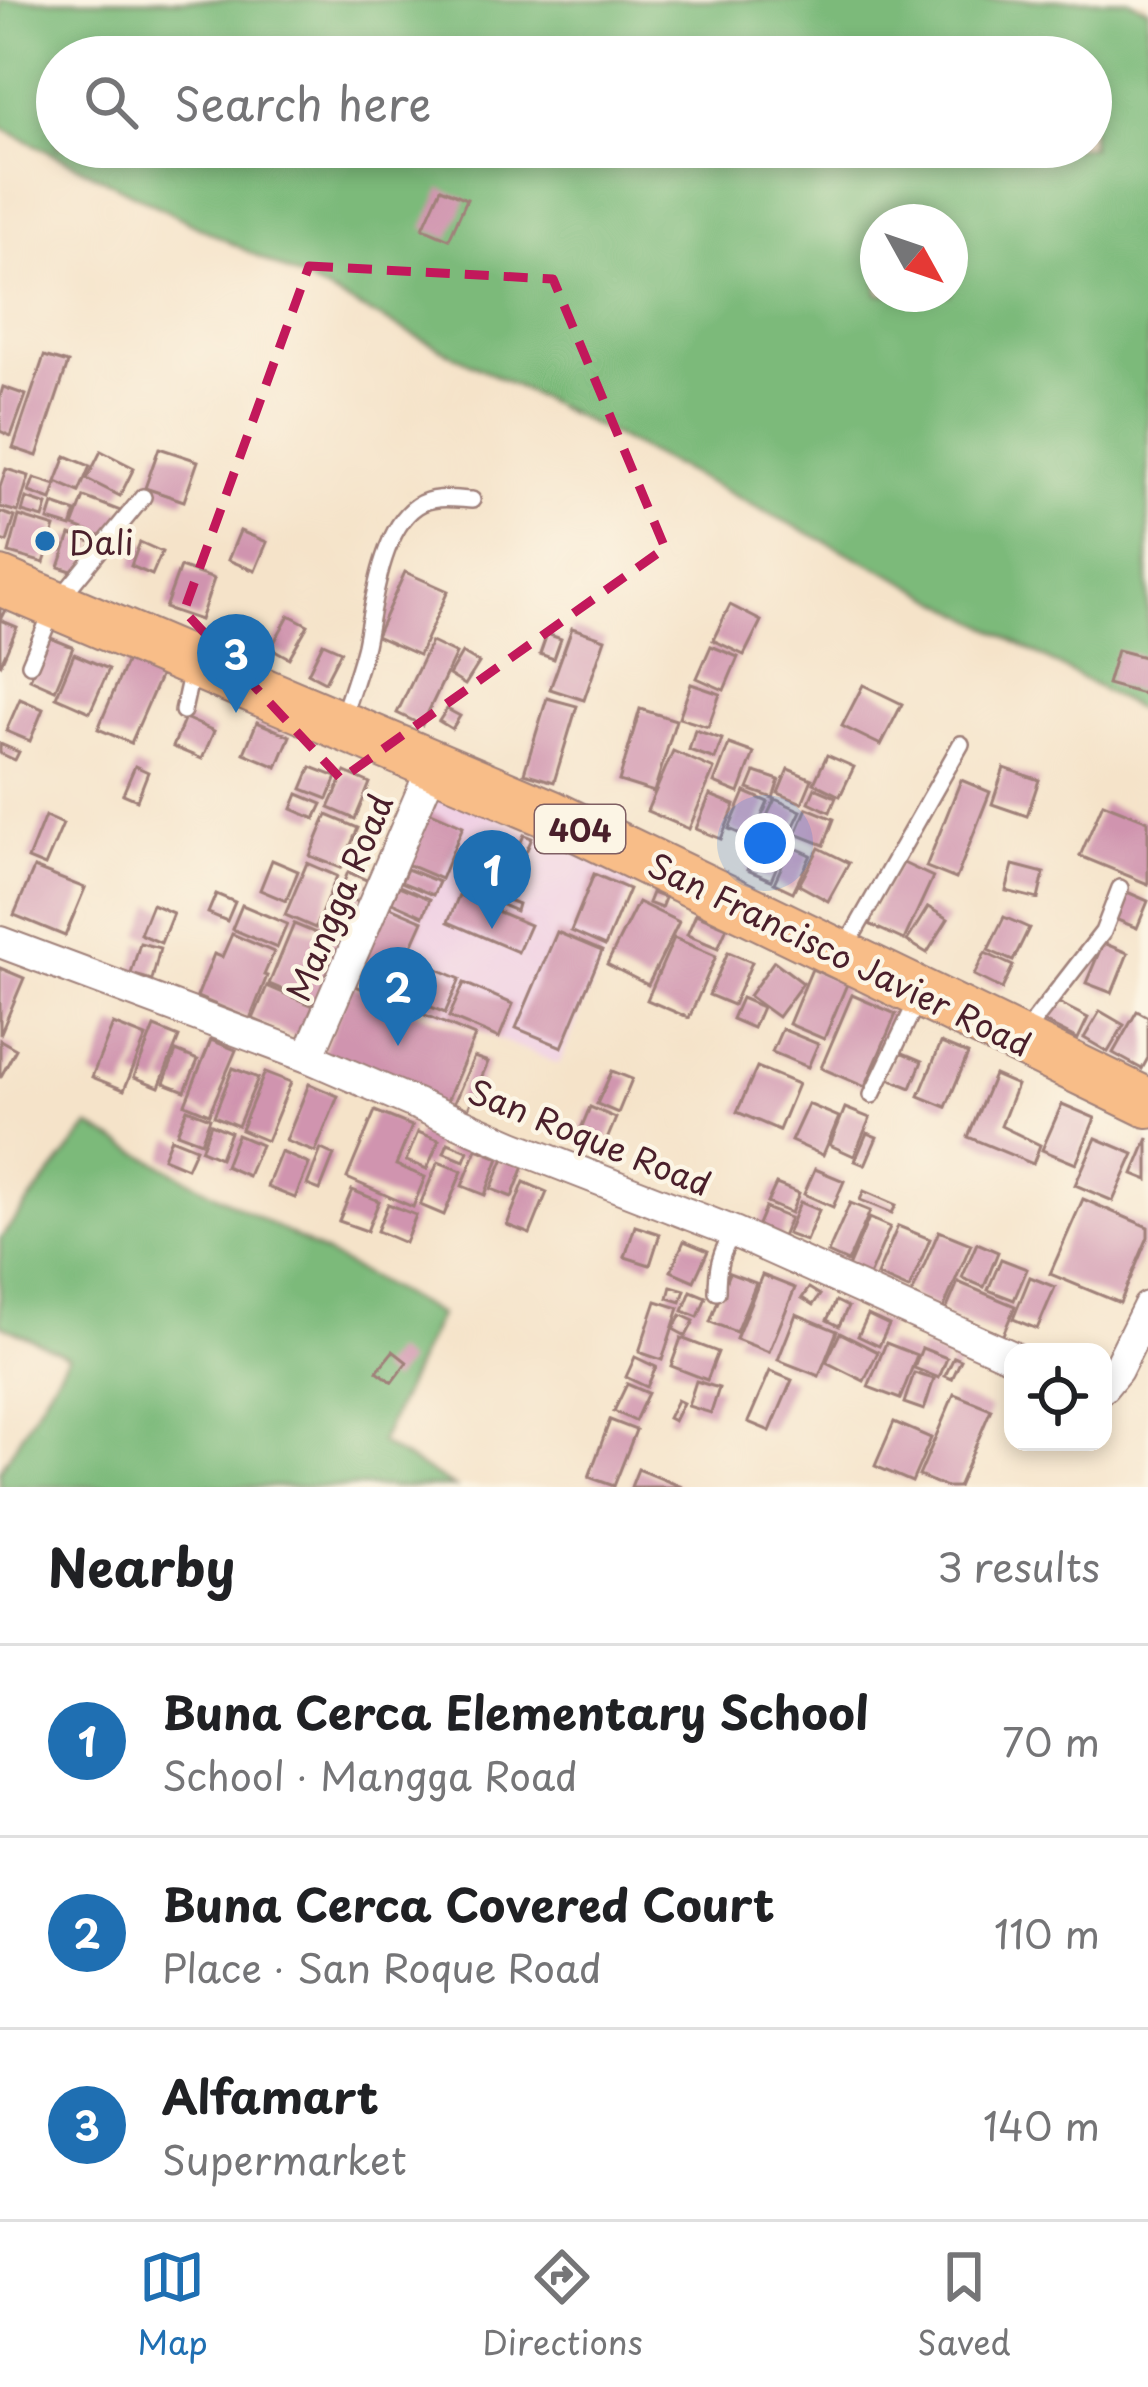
<!DOCTYPE html>
<meta charset="utf-8">
<style>
:root{--surface:#fff;--page:#f2f2f2;--text:#202124;--muted:#757577;--line:#e0e0e0;--accent:#1f6fb2}
body{margin:0;font-family:"Playpen Sans",sans-serif;background:var(--page);color:var(--text)}
.controls{position:absolute;right:36px;bottom:36px;display:grid;overflow:hidden;border-radius:24px;box-shadow:0 6px 18px #0003}
.controls button{width:108px;height:108px;display:grid;place-items:center;padding:0;border:0;border-bottom:3px solid var(--line);background:var(--surface);color:var(--text);font:60px sans-serif}
.compass{position:absolute;left:860px;top:204px;width:108px;height:108px;border-radius:50%;background:var(--surface);box-shadow:0 6px 18px #0003;rotate:130deg}
.you{position:absolute;left:765px;top:843px;width:42px;height:42px;margin:-30px;border:9px solid #fff;border-radius:50%;background:#1a73e8;box-shadow:0 0 0 18px #1a73e833}
.badge{display:grid;place-items:center;width:78px;height:78px;border-radius:50%;background:var(--accent);color:#fff;font-size:39px;font-weight:700}
.pin{position:absolute;translate:-50% -99px;filter:drop-shadow(0 3px 6px #0008)}
.pin::after{content:'';position:absolute;top:63px;width:42px;height:36px;background:inherit;clip-path:polygon(0 0,100% 0,50% 100%)}
.list{margin:0;padding:0;list-style:none}
h2{display:flex;justify-content:space-between;align-items:center;height:156px;margin:0;padding:0 48px;font-size:51px}
h2 small{font-size:39px;font-weight:400;color:var(--muted)}
.list li{display:grid;grid-template-columns:78px 1fr auto;gap:36px;align-items:center;box-sizing:border-box;height:192px;padding:0 48px;border-top:3px solid var(--line)}
.list b{display:block;font-size:45px;white-space:nowrap}
.list p{margin:0;font-size:39px;white-space:nowrap;color:var(--muted)}
.list em{font-size:39px;font-style:normal;color:var(--muted)}
.icon{flex:none;width:66px;height:66px;fill:none;stroke:currentColor;stroke-width:2;stroke-linecap:round;stroke-linejoin:round}
.map{position:relative;flex:none;width:1148px;height:1487px;overflow:hidden}
.search{position:absolute;background:var(--surface);box-shadow:0 6px 18px #0003;left:36px;right:36px;top:36px;height:132px;display:flex;align-items:center;gap:30px;box-sizing:border-box;padding:0 42px;border-radius:66px;color:var(--muted);font-size:45px}
.sheet{height:732px;background:var(--surface)}
nav{display:flex;justify-content:space-around;align-items:center;box-sizing:border-box;height:168px;border-top:3px solid var(--line);background:var(--surface);font-size:33px;color:var(--muted)}
nav a{display:grid;justify-items:center;gap:6px}
nav .on{color:var(--accent)}
.map>svg:first-child{display:block}
</style>
<div class="map">
<svg width="1148" height="1487" viewBox="0 0 1148 1487">
<rect width="100%" height="100%" fill="#fcf5e5"/>
<filter id="ink" filterUnits="userSpaceOnUse"><feTurbulence type="fractalNoise" baseFrequency=".00833" numOctaves="2"/><feDisplacementMap in="SourceGraphic" scale="24" xChannelSelector="R" yChannelSelector="G"/><feConvolveMatrix kernelMatrix="1 2 1 2 8 2 1 2 1" color-interpolation-filters="sRGB"/></filter>
<filter id="wash" filterUnits="userSpaceOnUse"><feTurbulence type="fractalNoise" baseFrequency=".004" numOctaves="4" result="noise"/><feDisplacementMap in="SourceGraphic" scale="48" xChannelSelector="R" yChannelSelector="G"/><feGaussianBlur stdDeviation="2.7" result="paint"/><feColorMatrix in="noise" values="0 0 0 0 0 0 0 0 0 0 0 0 0 0 0 0 0 1.4 0 .05"/><feComposite in="paint" operator="in"/></filter>
<g filter="url(#wash)">
<rect width="100%" height="100%" fill="#f5e3c9"/>
<path fill="#f0d0e4" d="M432,785L636,881L559,1064L347,977Z"/>
<g fill="#7cba7a" stroke="#636c52" stroke-width="3" fill-rule="evenodd">
<path d="M0,0H1129L1148,9V715L906,582L0,127ZM57,57H1091V147H57ZM878,222H950V294H878Z"/>
<path d="M89,1126L439,1315L380,1443L454,1487H0V1471L68,1356L0,1324V1239Z"/>
</g>
<g id="blocks">
<g fill="#d094af">
<path d="M441,188L467,199L449,239L423,228Z"/>
<path d="M44,356L68,363L37,456L13,448Z"/>
<path d="M3,387L26,395L11,436L0,431V397Z"/>
<path d="M159,448L198,461L184,501L145,488Z"/>
<path d="M101,451L134,468L120,496L87,479Z"/>
<path d="M66,456L90,466L79,492L56,482Z"/>
<path d="M6,469L29,476L18,512L0,507V487Z"/>
<path d="M34,478L56,485L51,500L29,492Z"/>
<path d="M84,497L126,513L115,542L73,526Z"/>
<path d="M26,498L47,505L43,518L22,512Z"/>
<path d="M53,504L76,512L71,527L48,520Z"/>
<path d="M0,512L15,517L7,542L0,540Z"/>
<path d="M19,516L55,527L44,563L9,553Z"/>
<path d="M240,531L267,542L255,571L228,560Z"/>
<path d="M70,535L95,543L84,575L59,567Z"/>
<path d="M140,542L162,552L152,575L131,566Z"/>
<path d="M180,567L214,579L200,620L165,608Z"/>
<path d="M405,572L448,591L419,655L376,636Z"/>
<path d="M0,603L7,606L0,620L17,627L0,666Z"/>
<path d="M730,605L761,621L744,655L713,640Z"/>
<path d="M289,615L308,625L289,658L271,648Z"/>
<path d="M572,628L605,639L584,700L550,689Z"/>
<path d="M547,634L561,639L554,659L540,654Z"/>
<path d="M48,637L73,647L55,690L30,679Z"/>
<path d="M431,642L456,654L422,725L397,713Z"/>
<path d="M323,643L341,651L325,682L308,673Z"/>
<path d="M711,646L738,657L724,690L697,678Z"/>
<path d="M1117,650L1148,658V676L1143,694L1107,684Z"/>
<path d="M462,653L479,663L465,685L449,675Z"/>
<path d="M74,654L109,669L90,712L56,697Z"/>
<path d="M128,658L162,672L131,743L98,729Z"/>
<path d="M691,684L720,694L708,727L679,718Z"/>
<path d="M863,685L902,704L881,745L842,726Z"/>
<path d="M547,698L577,706L554,782L524,773Z"/>
<path d="M20,699L43,709L30,741L6,731Z"/>
<path d="M447,709L460,716L452,729L439,721Z"/>
<path d="M640,709L676,720L654,792L619,781Z"/>
<path d="M185,718L214,731L202,759L173,747Z"/>
<path d="M257,722L290,736L277,767L244,753Z"/>
<path d="M695,730L722,739L715,759L689,750Z"/>
<path d="M0,744L19,752L15,760L0,753Z"/>
<path d="M729,744L754,753L739,793L714,783Z"/>
<path d="M673,751L714,769L689,829L647,811Z"/>
<path d="M827,755L854,767L840,796L814,783Z"/>
<path d="M135,766L148,772L137,800L123,794Z"/>
<path d="M311,767L337,777L328,799L302,789Z"/>
<path d="M1004,768L1039,780L1027,816L992,804Z"/>
<path d="M788,769L812,779L802,803L778,793Z"/>
<path d="M345,772L370,783L355,819L329,808Z"/>
<path d="M755,772L779,780L773,798L748,789Z"/>
<path d="M961,780L990,792L956,879L926,867Z"/>
<path d="M815,788L836,797L830,812L809,802Z"/>
<path d="M745,792L768,802L752,839L729,829Z"/>
<path d="M298,794L322,804L315,819L292,809Z"/>
<path d="M710,795L735,805L721,839L696,829Z"/>
<path d="M775,799L801,811L790,834L764,822Z"/>
<path d="M1103,803L1148,821V884L1080,856Z"/>
<path d="M807,808L834,819L824,845L796,834Z"/>
<path d="M429,811L463,826L441,879L406,864Z"/>
<path d="M327,815L358,828L341,868L310,856Z"/>
<path d="M45,816L63,824L45,866L28,859Z"/>
<path d="M764,828L789,838L771,880L747,870Z"/>
<path d="M524,835L532,838L508,894L500,891Z"/>
<path d="M791,846L811,855L793,892L774,883Z"/>
<path d="M819,848L849,863L828,901L799,885Z"/>
<path d="M272,860L298,871L286,901L260,890Z"/>
<path d="M899,861L933,877L904,940L869,924Z"/>
<path d="M307,863L337,876L315,928L285,915Z"/>
<path d="M1013,865L1044,873L1038,899L1006,891Z"/>
<path d="M34,868L85,888L65,936L14,915Z"/>
<path d="M407,869L439,882L433,895L401,882Z"/>
<path d="M348,872L369,881L360,903L339,894Z"/>
<path d="M594,874L629,889L605,946L571,931Z"/>
<path d="M399,886L430,899L423,916L392,902Z"/>
<path d="M483,890L518,904L516,911L481,896Z"/>
<path d="M1127,892L1148,901L1137,928L1115,919Z"/>
<path d="M652,893L665,898L661,908L648,903Z"/>
<path d="M216,894L235,902L227,921L208,913Z"/>
<path d="M459,895L530,925L518,952L448,922Z"/>
<path d="M638,902L679,922L648,985L607,964Z"/>
<path d="M152,904L173,913L161,943L140,934Z"/>
<path d="M383,904L423,921L392,990L352,973Z"/>
<path d="M242,905L287,924L277,948L232,929Z"/>
<path d="M928,907L948,919L927,953L907,941Z"/>
<path d="M324,913L336,918L331,931L318,926Z"/>
<path d="M696,914L727,927L718,948L687,935Z"/>
<path d="M1004,917L1029,928L1013,961L988,950Z"/>
<path d="M294,924L345,945L319,1005L269,984Z"/>
<path d="M557,932L602,951L562,1047L516,1028Z"/>
<path d="M232,934L274,952L264,975L267,976L250,1019L197,997L214,954L222,957Z"/>
<path d="M674,938L716,956L689,1018L647,1000Z"/>
<path d="M140,943L160,948L152,980L131,974Z"/>
<path d="M1103,943L1128,953L1112,993L1086,983Z"/>
<path d="M728,952L752,962L733,1005L709,995Z"/>
<path d="M985,953L1013,966L1002,989L974,975Z"/>
<path d="M417,960L460,979L445,1013L401,994Z"/>
<path d="M774,961L803,983L778,1017L749,996Z"/>
<path d="M0,968L24,978L0,1035Z"/>
<path d="M812,969L847,984L824,1039L789,1024Z"/>
<path d="M464,983L513,1004L499,1038L449,1017Z"/>
<path d="M351,984L475,1036L444,1108L321,1057Z"/>
<path d="M267,986L316,1007L302,1040L253,1019Z"/>
<path d="M852,995L896,1014L865,1087L821,1068Z"/>
<path d="M741,998L762,1007L753,1028L732,1019Z"/>
<path d="M1055,1001L1088,1018L1078,1039L1044,1022Z"/>
<path d="M1100,1011L1124,1025L1108,1052L1084,1038Z"/>
<path d="M1137,1011L1148,1017V1058L1142,1069L1113,1053Z"/>
<path d="M113,1024L146,1037L124,1090L92,1077Z"/>
<path d="M154,1027L179,1037L159,1087L134,1077Z"/>
<path d="M782,1029L818,1044L808,1067L772,1052Z"/>
<path d="M0,1040L16,1049L0,1078Z"/>
<path d="M211,1040L236,1050L209,1114L185,1104Z"/>
<path d="M941,1043L968,1054L946,1107L919,1096Z"/>
<path d="M176,1051L198,1060L185,1091L164,1083Z"/>
<path d="M898,1051L922,1061L911,1088L886,1078Z"/>
<path d="M474,1057L488,1062L468,1109L454,1103Z"/>
<path d="M757,1067L798,1084L779,1130L737,1112Z"/>
<path d="M233,1068L258,1078L238,1126L214,1116Z"/>
<path d="M612,1071L632,1079L618,1113L597,1104Z"/>
<path d="M265,1072L291,1082L267,1141L241,1130Z"/>
<path d="M994,1075L1017,1085L1001,1126L1040,1145L1033,1164L968,1137Z"/>
<path d="M309,1084L338,1096L315,1152L286,1141Z"/>
<path d="M808,1104L839,1117L823,1155L791,1141Z"/>
<path d="M1062,1104L1095,1118L1076,1164L1042,1150Z"/>
<path d="M590,1107L616,1118L606,1142L580,1131Z"/>
<path d="M845,1108L870,1118L854,1156L830,1145Z"/>
<path d="M187,1109L210,1118L201,1142L177,1133Z"/>
<path d="M375,1111L412,1126L396,1165L425,1177L413,1207L347,1178Z"/>
<path d="M211,1124L230,1132L220,1158L201,1150Z"/>
<path d="M418,1132L439,1140L427,1169L406,1161Z"/>
<path d="M867,1133L877,1137L865,1165L855,1161Z"/>
<path d="M237,1135L261,1145L248,1176L225,1166Z"/>
<path d="M171,1138L196,1148L187,1168L163,1158Z"/>
<path d="M1096,1138L1134,1154L1113,1201L1075,1185Z"/>
<path d="M1148,1138V1180L1133,1174Z"/>
<path d="M448,1143L468,1151L464,1161L444,1153Z"/>
<path d="M321,1149L334,1155L320,1190L307,1185Z"/>
<path d="M477,1149L499,1158L485,1195L462,1186Z"/>
<path d="M281,1152L309,1164L295,1198L267,1187Z"/>
<path d="M504,1158L524,1166L512,1197L491,1189Z"/>
<path d="M438,1162L462,1171L444,1215L420,1205Z"/>
<path d="M815,1169L844,1181L833,1207L804,1194Z"/>
<path d="M524,1182L547,1192L530,1234L507,1225Z"/>
<path d="M776,1184L799,1193L791,1213L767,1203Z"/>
<path d="M352,1190L379,1201L367,1231L339,1221Z"/>
<path d="M864,1191L896,1205L892,1213L860,1200Z"/>
<path d="M1083,1199L1148,1227V1237L1120,1303L1050,1274Z"/>
<path d="M800,1202L819,1210L806,1241L787,1234Z"/>
<path d="M850,1203L870,1211L848,1262L828,1253Z"/>
<path d="M388,1204L416,1215L405,1243L377,1231Z"/>
<path d="M765,1208L790,1218L779,1244L754,1234Z"/>
<path d="M869,1218L890,1227L866,1283L845,1274Z"/>
<path d="M635,1226L660,1234L650,1265L625,1257Z"/>
<path d="M898,1226L930,1239L909,1289L877,1275Z"/>
<path d="M939,1231L971,1244L943,1309L911,1296Z"/>
<path d="M684,1241L708,1251L694,1281L671,1271Z"/>
<path d="M977,1243L998,1252L984,1287L962,1278Z"/>
<path d="M1001,1259L1027,1269L1014,1300L988,1290Z"/>
<path d="M729,1273L756,1283L736,1332L710,1322Z"/>
<path d="M762,1275L795,1288L769,1352L736,1339Z"/>
<path d="M1030,1277L1055,1287L1037,1329L1013,1319Z"/>
<path d="M958,1282L1015,1306L1002,1337L945,1313Z"/>
<path d="M671,1286L685,1290L681,1302L668,1298Z"/>
<path d="M809,1288L820,1295L813,1305L802,1298Z"/>
<path d="M691,1291L706,1297L698,1317L683,1311Z"/>
<path d="M656,1301L679,1308L662,1360L639,1352Z"/>
<path d="M836,1301L848,1307L839,1326L827,1320Z"/>
<path d="M796,1314L837,1331L819,1376L778,1360Z"/>
<path d="M681,1315L694,1321L686,1336L673,1329Z"/>
<path d="M868,1315L889,1325L879,1346L858,1336Z"/>
<path d="M840,1333L878,1352L864,1381L826,1362Z"/>
<path d="M681,1338L718,1352L707,1380L671,1366Z"/>
<path d="M886,1343L917,1355L900,1399L868,1387Z"/>
<path d="M922,1348L947,1358L939,1378L914,1368Z"/>
<path d="M393,1351L407,1362L392,1382L377,1371Z"/>
<path d="M635,1357L656,1367L647,1387L626,1377Z"/>
<path d="M954,1357L961,1360L952,1379L945,1376Z"/>
<path d="M770,1371L792,1380L770,1431L748,1422Z"/>
<path d="M914,1373L934,1379L924,1410L904,1403Z"/>
<path d="M696,1381L719,1388L711,1413L688,1406Z"/>
<path d="M627,1384L648,1393L635,1421L614,1411Z"/>
<path d="M954,1394L991,1409L958,1487H946L919,1476Z"/>
<path d="M677,1400L683,1403L674,1421L668,1418Z"/>
<path d="M610,1420L636,1430L614,1486L589,1477Z"/>
<path d="M894,1422L931,1438L912,1482L875,1466Z"/>
<path d="M638,1469L682,1487H631Z"/>
</g>
</g>
</g>
<g filter="url(#ink)">
<use href="#blocks" fill-opacity="0" stroke="#a0817a" stroke-width="3"/>
<g fill="none" stroke-linecap="round" stroke-linejoin="round">
<g stroke="#a0817a" stroke-width="20">
<g id="service">
<path d="M30,664L55,605L143,497"/>
<path d="M183,711L192,670"/>
<path d="M342,718C350,694 359,670 365,645C373,606 381,530 417,506C433,495 454,499 472,500"/>
<path d="M844,950L961,744"/>
<path d="M1023,1035L1103,932L1120,888"/>
<path d="M872,1095L917,1001"/>
<path d="M717,1292C717,1268 720,1252 734,1232"/>
</g>
</g>
<g stroke="#a0817a" stroke-width="34">
<g id="minor">
<path d="M0,942L308,1057L513,1146L734,1232L1013,1357"/>
<path d="M308,1057L434,764"/>
<path d="M1103,1387L1117,1370L1148,1307"/>
</g>
</g>
<g stroke="#a0817a" stroke-width="52">
<path id="primary" d="M0,581L550,814L1148,1103"/>
</g>
<use href="#service" stroke="#fff" stroke-width="15"/>
<use href="#minor" stroke="#fff" stroke-width="30"/>
<use href="#primary" stroke="#f8bd88" stroke-width="48"/>
</g>
</g>
<path fill="none" stroke="#c2185b" stroke-width="9" stroke-dasharray="24 15" stroke-linejoin="round" d="M309,266L553,279L665,548L341,779L184,611Z"/>
<circle fill="#1f6fb2" stroke="#fcf5e5" stroke-width="4.5" cx="45" cy="541" r="12"/>
<g text-anchor="middle" dominant-baseline="central" stroke-width="9" stroke-linejoin="round" paint-order="stroke">
<rect fill="#fcf5e5" stroke="#7f5f63" stroke-width="3" x="535" y="805" width="90" height="48" rx="9"/>
<g font-size="30" font-weight="bold" fill="#4a1f2b">
<text x="580" y="829">404</text>
</g>
<g font-size="33" fill="#4a1f2b" stroke="#fcf5e5" text-anchor="start">
<text x="69" y="541">Dali</text>
</g>
<g font-size="33" fill="#4a1f2b" stroke="#fcf5e5">
<text transform="translate(338 897) rotate(-67)">Mangga Road</text>
<text transform="translate(840 953) rotate(26)">San Francisco Javier Road</text>
<text transform="translate(590 1136) rotate(22)">San Roque Road</text>
</g>
</g>
</svg>
<div class="controls">
<button><svg class="icon" aria-label="locate" viewBox="0 0 24 24"><circle cx="12" cy="12" r="6"/><path d="M12 2v4M12 18v4M2 12h4M18 12h4"/></svg></button>
</div>
<svg class="compass" viewBox="-18 -18 36 36"><path d="M0-13l5 13h-10z" fill="#e53935"/><path d="M0 13l5-13h-10z" fill="#757577"/></svg>
<div class="you"></div>
<div class="pin badge" style="left:492px;top:929px">1</div>
<div class="pin badge" style="left:398px;top:1046px">2</div>
<div class="pin badge" style="left:236px;top:713px">3</div>
<div class="search"><svg class="icon" aria-label="search" viewBox="0 0 24 24"><circle cx="10" cy="10" r="6"/><path d="M15 15l6 6"/></svg>Search here</div>
</div>
<section class="sheet">
<h2>Nearby<small>3 results</small></h2>
<ul class="list">
<li><span class="badge">1</span><div><b>Buna Cerca Elementary School</b><p>School · Mangga Road</p></div><em>70 m</em></li>
<li><span class="badge">2</span><div><b>Buna Cerca Covered Court</b><p>Place · San Roque Road</p></div><em>110 m</em></li>
<li><span class="badge">3</span><div><b>Alfamart</b><p>Supermarket</p></div><em>140 m</em></li>
</ul>
</section>
<nav>
<a class="on"><svg class="icon" aria-label="map" viewBox="0 0 24 24"><path d="M3 6l6-2 6 2 6-2v14l-6 2-6-2-6 2zM9 4v14M15 6v14"/></svg>Map</a>
<a><svg class="icon" aria-label="directions" viewBox="0 0 24 24"><path d="M12 3l9 9-9 9-9-9zM9 14v-3h6M13 9l2 2-2 2"/></svg>Directions</a>
<a><svg class="icon" aria-label="saved" viewBox="0 0 24 24"><path d="M7 4h10v16l-5-4-5 4z"/></svg>Saved</a>
</nav>
